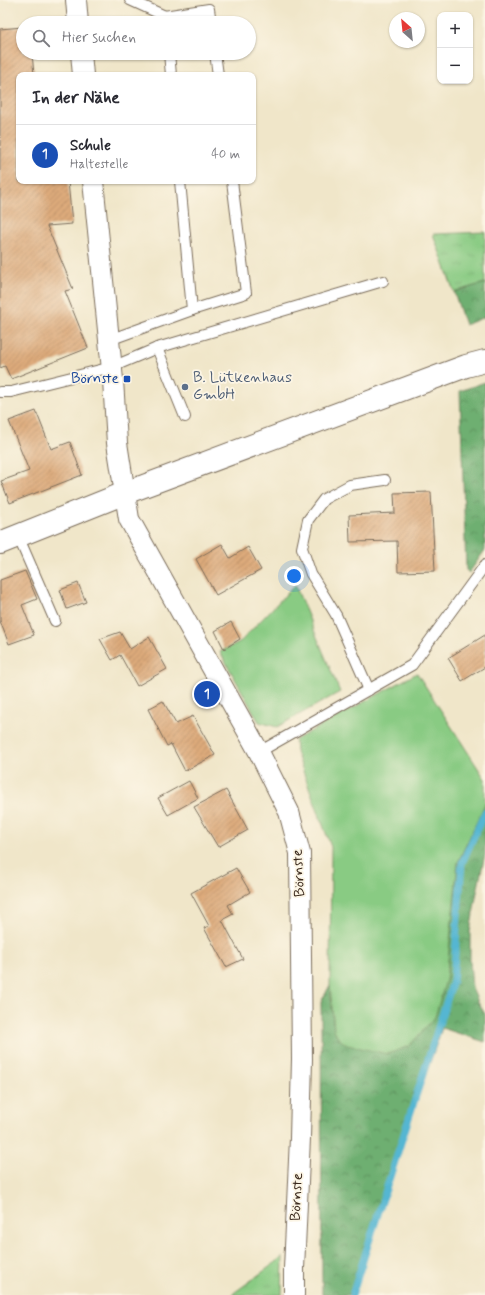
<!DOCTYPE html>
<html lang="de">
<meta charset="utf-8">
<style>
:root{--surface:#fff;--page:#f2f2f3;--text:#2b2b33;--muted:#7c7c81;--line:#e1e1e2;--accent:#1f6fb2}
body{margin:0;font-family:Mynerve,sans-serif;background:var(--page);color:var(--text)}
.controls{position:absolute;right:12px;top:12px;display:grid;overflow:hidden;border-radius:8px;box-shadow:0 1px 3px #0004}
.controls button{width:36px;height:36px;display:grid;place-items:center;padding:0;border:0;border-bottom:1px solid var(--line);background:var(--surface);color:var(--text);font:20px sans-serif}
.compass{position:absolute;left:389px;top:12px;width:36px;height:36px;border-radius:50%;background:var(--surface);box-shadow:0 1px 3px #0004;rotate:333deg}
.you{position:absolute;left:294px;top:576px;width:14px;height:14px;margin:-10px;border:3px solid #fff;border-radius:50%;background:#1a73e8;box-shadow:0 0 0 6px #1a73e833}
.badge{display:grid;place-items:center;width:26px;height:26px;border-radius:50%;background:var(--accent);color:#fff;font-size:13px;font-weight:700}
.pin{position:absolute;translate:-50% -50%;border:2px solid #fff;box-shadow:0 1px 4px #0006}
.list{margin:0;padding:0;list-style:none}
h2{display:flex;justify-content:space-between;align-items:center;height:52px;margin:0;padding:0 16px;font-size:17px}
h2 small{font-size:13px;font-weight:400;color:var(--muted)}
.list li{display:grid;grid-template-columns:26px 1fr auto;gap:12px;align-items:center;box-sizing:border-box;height:60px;padding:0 16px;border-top:1px solid var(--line)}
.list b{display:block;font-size:15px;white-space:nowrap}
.list p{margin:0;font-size:13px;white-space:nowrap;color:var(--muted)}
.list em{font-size:13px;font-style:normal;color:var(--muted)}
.icon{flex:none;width:22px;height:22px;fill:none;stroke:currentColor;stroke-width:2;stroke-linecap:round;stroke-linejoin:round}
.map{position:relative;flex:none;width:485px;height:1295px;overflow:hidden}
.search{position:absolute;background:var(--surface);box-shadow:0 1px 3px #0004;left:16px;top:16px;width:240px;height:44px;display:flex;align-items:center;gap:10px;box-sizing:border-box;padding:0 14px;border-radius:22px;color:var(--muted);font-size:15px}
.panel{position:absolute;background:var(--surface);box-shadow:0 1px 3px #0004;left:16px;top:72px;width:240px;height:112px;border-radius:8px}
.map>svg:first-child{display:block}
</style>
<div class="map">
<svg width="485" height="1295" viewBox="0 0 485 1295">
<defs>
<pattern id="grass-tufts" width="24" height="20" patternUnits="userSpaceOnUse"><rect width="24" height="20" fill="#89cb83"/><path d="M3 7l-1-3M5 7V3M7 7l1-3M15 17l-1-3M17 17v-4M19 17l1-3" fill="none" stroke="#77ae71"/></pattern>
<pattern id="forest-crowns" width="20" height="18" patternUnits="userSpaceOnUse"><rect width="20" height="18" fill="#6eaf71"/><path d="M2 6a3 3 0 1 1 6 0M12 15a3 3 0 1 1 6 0" fill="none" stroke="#5c8f5c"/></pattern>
<pattern id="building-hatch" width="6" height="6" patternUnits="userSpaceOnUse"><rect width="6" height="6" fill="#ddaa7b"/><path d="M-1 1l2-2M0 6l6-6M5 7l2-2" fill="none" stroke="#b48b64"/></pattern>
</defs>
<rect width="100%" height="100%" fill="#fcf5e5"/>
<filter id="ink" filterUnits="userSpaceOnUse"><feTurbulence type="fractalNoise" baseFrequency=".025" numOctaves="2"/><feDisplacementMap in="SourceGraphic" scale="8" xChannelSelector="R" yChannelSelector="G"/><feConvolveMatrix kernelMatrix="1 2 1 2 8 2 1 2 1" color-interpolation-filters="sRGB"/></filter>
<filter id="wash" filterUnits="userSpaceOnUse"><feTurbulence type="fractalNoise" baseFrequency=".012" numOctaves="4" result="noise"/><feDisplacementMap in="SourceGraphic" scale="16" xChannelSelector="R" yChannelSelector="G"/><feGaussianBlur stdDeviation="0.9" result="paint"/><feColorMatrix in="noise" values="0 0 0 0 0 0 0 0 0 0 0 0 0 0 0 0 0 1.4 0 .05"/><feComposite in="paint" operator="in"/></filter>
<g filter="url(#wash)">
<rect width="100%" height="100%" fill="#f0e6c9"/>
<g fill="url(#grass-tufts)" stroke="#627a50">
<path d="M485,232V283L454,292L433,234Z"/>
<path d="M283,1257L282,1295H231Z"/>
</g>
<g fill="url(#forest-crowns)" stroke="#546c48">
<path d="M485,283V317L465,325L454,292Z"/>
<path d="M485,382V550L469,573L466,570L460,391Z"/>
<path d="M485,804V854L476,897L470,932V960L472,988L479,1004L485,1014V1042L442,1028L349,1295H322L321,1002L330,985L334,1029L446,980L458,862Z"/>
</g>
<g fill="#89cb83" stroke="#627a50">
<path d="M295,585L340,692L277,727L259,722L220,652L241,641Z"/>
<path d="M417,673L485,779V804L458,862L446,980L435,1017L409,1046L388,1054L347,1045L338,1038L334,1029L330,985L331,847L296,752L295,740Z"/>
</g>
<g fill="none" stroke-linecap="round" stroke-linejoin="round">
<path stroke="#54b6d2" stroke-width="7" d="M352,1295L453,981L462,863L485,812"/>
</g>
<g id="blocks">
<g fill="url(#building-hatch)">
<path d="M23,27V53H32L34,75H19V181H68L72,224L47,226L73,289L65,291L88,348L11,379L5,366L0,368V29Z"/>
<path d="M36,411L51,449L70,442L82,475L10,503L1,481L29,471L9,421Z"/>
<path d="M431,492L435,571L398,572L397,541L350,542L349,515L395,513L394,493Z"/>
<path d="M222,544L230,558L248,547L261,570L216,595L196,559Z"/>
<path d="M25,571L37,599L22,605L34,635L9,644L0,621V580Z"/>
<path d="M78,583L86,602L67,609L60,590Z"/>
<path d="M231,622L240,639L224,649L215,631Z"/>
<path d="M120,632L130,649L149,637L167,669L137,686L120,655L112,660L100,639Z"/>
<path d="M485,635V667L462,681L448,658Z"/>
<path d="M163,701L176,724L193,716L215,755L185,771L171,744L167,746L148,709Z"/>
<path d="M189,781L198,798L168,815L158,798Z"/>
<path d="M226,790L248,830L218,847L194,807Z"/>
<path d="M236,868L250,892L228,905L233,914L222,920L243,959L226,967L204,928L209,926L191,893Z"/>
</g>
</g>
</g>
<g filter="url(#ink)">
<use href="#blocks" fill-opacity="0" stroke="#7a6c5a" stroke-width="1"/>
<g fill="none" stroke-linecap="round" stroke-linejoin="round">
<g stroke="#7a6c5a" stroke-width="12">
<g id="lane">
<path d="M130,0L165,16L166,23"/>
<path d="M164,16L209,9L211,23"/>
<path d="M169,53L171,75"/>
<path d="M215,53L218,75"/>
<path d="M192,310L246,293L232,181"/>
<path d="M109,340L192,310L180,181"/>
<path d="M157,348L185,417"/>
<path d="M0,392H11L112,367L157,348L383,281"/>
<path d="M18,536L55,621"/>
<path d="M369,690L336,615L311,574L302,548L308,520L324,499L350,485L385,480"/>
<path d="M259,752L412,665L485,565"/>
</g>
</g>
<g stroke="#7a6c5a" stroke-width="22">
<g id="street">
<path d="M76,0L78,23"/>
<path d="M81,53L83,75"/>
<path d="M93,181L113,380L117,443L129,519L259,752L289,812L300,853L302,1059L300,1138L294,1269V1295"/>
</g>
</g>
<g stroke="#7a6c5a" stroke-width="24">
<path id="secondary" d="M0,543L125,493L466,366L485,361"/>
</g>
<use href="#lane" stroke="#fff" stroke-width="10"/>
<use href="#street" stroke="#fff" stroke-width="20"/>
<use href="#secondary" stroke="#fff" stroke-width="22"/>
</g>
</g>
<rect fill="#1a4fb4" stroke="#fcf5e5" stroke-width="1.5" x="123" y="375" width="8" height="8" rx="2"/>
<circle fill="#5c6f8a" stroke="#fcf5e5" stroke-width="1.5" cx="185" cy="387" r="4"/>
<g text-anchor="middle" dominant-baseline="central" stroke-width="3.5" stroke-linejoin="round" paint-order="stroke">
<g font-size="15" fill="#4e5e75" stroke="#fcf5e5" text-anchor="start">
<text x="193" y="378">B. Lütkenhaus<tspan x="193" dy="17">GmbH</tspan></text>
</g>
<g font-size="15" fill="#164399" stroke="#fcf5e5" text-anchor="end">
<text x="119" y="379">Börnste</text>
</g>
<g font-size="15" fill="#3b2a1e" stroke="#fcf5e5">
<text transform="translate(299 873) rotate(-93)">Börnste</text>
<text transform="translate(297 1197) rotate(-87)">Börnste</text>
</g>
</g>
</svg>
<div class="controls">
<button>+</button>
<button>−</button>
</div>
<svg class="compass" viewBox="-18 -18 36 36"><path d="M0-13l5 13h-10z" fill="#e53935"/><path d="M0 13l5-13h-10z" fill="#7c7c81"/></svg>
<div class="you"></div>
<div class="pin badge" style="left:207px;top:694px;background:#1a4fb4">1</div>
<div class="search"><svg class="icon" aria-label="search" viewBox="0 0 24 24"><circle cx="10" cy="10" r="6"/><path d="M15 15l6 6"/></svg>Hier suchen</div>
<section class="panel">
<h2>In der Nähe<small></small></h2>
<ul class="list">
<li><span class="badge" style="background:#1a4fb4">1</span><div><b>Schule</b><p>Haltestelle</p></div><em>40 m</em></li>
</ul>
</section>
</div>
